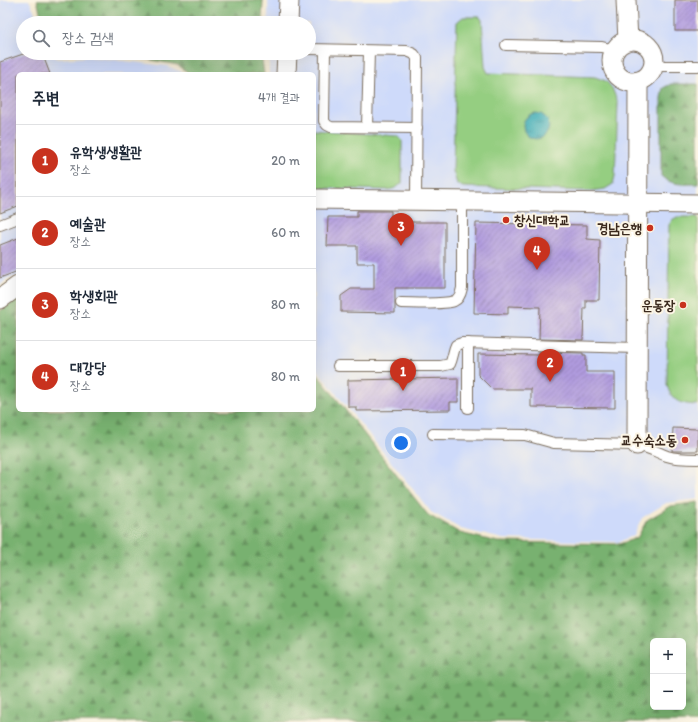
<!DOCTYPE html>
<html lang="ko">
<meta charset="utf-8">
<style>
:root{--surface:#fff;--page:#f6f6f7;--text:#1f2937;--muted:#747a83;--line:#e0e1e3;--accent:#c8321e}
body{margin:0;font-family:Itim,"Poor Story",sans-serif;background:var(--page);color:var(--text)}
.controls{position:absolute;right:12px;bottom:12px;display:grid;overflow:hidden;border-radius:6px;box-shadow:0 4px 16px #0002}
.controls button{width:36px;height:36px;display:grid;place-items:center;padding:0;border:0;border-bottom:1px solid var(--line);background:var(--surface);color:var(--text);font:20px sans-serif}
.you{position:absolute;left:401px;top:443px;width:14px;height:14px;margin:-10px;border:3px solid #fff;border-radius:50%;background:#1a73e8;box-shadow:0 0 0 6px #1a73e833}
.badge{display:grid;place-items:center;width:26px;height:26px;border-radius:50%;background:var(--accent);color:#fff;font-size:13px;font-weight:700}
.pin{position:absolute;translate:-50% -33px;filter:drop-shadow(0 1px 2px #0008)}
.pin::after{content:'';position:absolute;top:21px;width:14px;height:12px;background:inherit;clip-path:polygon(0 0,100% 0,50% 100%)}
.list{margin:0;padding:0;list-style:none}
h2{display:flex;justify-content:space-between;align-items:center;height:52px;margin:0;padding:0 16px;font-size:17px}
h2 small{font-size:13px;font-weight:400;color:var(--muted)}
.list li{display:grid;grid-template-columns:26px 1fr auto;gap:12px;align-items:center;box-sizing:border-box;height:72px;padding:0 16px;border-top:1px solid var(--line)}
.list b{display:block;font-size:15px;white-space:nowrap}
.list p{margin:0;font-size:13px;white-space:nowrap;color:var(--muted)}
.list em{font-size:13px;font-style:normal;color:var(--muted)}
.icon{flex:none;width:22px;height:22px;fill:none;stroke:currentColor;stroke-width:2;stroke-linecap:round;stroke-linejoin:round}
.map{position:relative;flex:none;width:698px;height:722px;overflow:hidden}
.search{position:absolute;background:var(--surface);box-shadow:0 4px 16px #0002;left:16px;top:16px;width:300px;height:44px;display:flex;align-items:center;gap:10px;box-sizing:border-box;padding:0 14px;border-radius:22px;color:var(--muted);font-size:15px}
.panel{position:absolute;background:var(--surface);box-shadow:0 4px 16px #0002;left:16px;top:72px;width:300px;height:340px;border-radius:6px}
.map>svg:first-child{display:block}
</style>
<div class="map">
<svg width="698" height="722" viewBox="0 0 698 722">
<defs>
<pattern id="forest-firs" width="22" height="20" patternUnits="userSpaceOnUse"><rect width="22" height="20" fill="#78b16f"/><path d="M5 1l3.5 6h-7zM16 11l3.5 6h-7z" fill="#64905b"/></pattern>
<pattern id="water-ripples" width="26" height="14" patternUnits="userSpaceOnUse"><rect width="26" height="14" fill="#3aabb6"/><path d="M2 4q2-2 4 0t4 0M15 11q2-2 4 0t4 0" fill="none" stroke="#328b93"/></pattern>
<pattern id="building-hatch" width="6" height="6" patternUnits="userSpaceOnUse"><rect width="6" height="6" fill="#b09bdf"/><path d="M-1 1l2-2M0 6l6-6M5 7l2-2" fill="none" stroke="#907fb4"/></pattern>
</defs>
<rect width="100%" height="100%" fill="#fcf5e5"/>
<filter id="ink" filterUnits="userSpaceOnUse"><feTurbulence type="fractalNoise" baseFrequency=".025" numOctaves="2"/><feDisplacementMap in="SourceGraphic" scale="8" xChannelSelector="R" yChannelSelector="G"/><feConvolveMatrix kernelMatrix="1 2 1 2 8 2 1 2 1" color-interpolation-filters="sRGB"/></filter>
<filter id="wash" filterUnits="userSpaceOnUse"><feTurbulence type="fractalNoise" baseFrequency=".012" numOctaves="4" result="noise"/><feDisplacementMap in="SourceGraphic" scale="16" xChannelSelector="R" yChannelSelector="G"/><feGaussianBlur stdDeviation="0.9" result="paint"/><feColorMatrix in="noise" values="0 0 0 0 0 0 0 0 0 0 0 0 0 0 0 0 0 1.4 0 .05"/><feComposite in="paint" operator="in"/></filter>
<g filter="url(#wash)">
<rect width="100%" height="100%" fill="#f5ebd3"/>
<g fill="#cedafa">
<path d="M0,0H29L34,10L37,23H23V53H48L58,59L89,57L167,66L180,71L184,74H18V276L6,280L0,286Z"/>
<path d="M268,0H698V499L666,503L642,518L634,535L619,542L503,539L461,529L431,512L314,366V74H269V53H309V23H268Z"/>
</g>
<g fill="#95ce81" stroke="#687c50">
<path d="M463,17H480L482,20L485,67L488,73L595,77L606,81L612,88L618,103L615,176L613,184L605,189L590,191L463,187L457,184L453,171L457,22Z"/>
<path d="M314,130L398,136L402,140V183L396,188L388,190L320,188L314,186Z"/>
<path d="M677,217H698V405C682,404 672,403 667,385L669,225L672,220Z"/>
</g>
<g fill="url(#forest-firs)" stroke="#5a6e46" fill-rule="evenodd">
<path d="M37,0H263L262,23H43Z"/>
<path d="M83,53H261L264,74H190L178,65L131,56Z"/>
<path d="M671,84H698V184C684,184 672,186 661,176V98L663,88Z"/>
<path d="M18,298V410H314V370L428,515L460,533L498,542L619,544L637,538L647,520L671,506L698,502V722H0V311ZM653,641H683V707H653Z"/>
</g>
<circle fill="url(#water-ripples)" stroke="#3a6a6a" cx="536" cy="126" r="13"/>
<g id="blocks">
<g fill="url(#building-hatch)">
<rect x="675" y="0" width="23" height="31"/>
<path d="M26,53H42L50,74H18V206L0,213V62Z"/>
<path d="M357,211H391V222H445V288H395V313L341,312V296L351,289H374V263H357V246H327L328,217H357Z"/>
<path d="M476,223L587,225V239L600,240L599,300H586V308H584L583,340L539,339L540,307L508,306V314L474,313Z"/>
<path d="M18,238V271L0,278V245Z"/>
<path d="M539,352L583,353V355H586V372H615V408L531,407V389H492L478,375V354L539,355Z"/>
<path d="M458,378V402H450V410L356,411V407H348V380Z"/>
<path d="M673,428L698,429V451H672Z"/>
</g>
</g>
</g>
<g filter="url(#ink)">
<use href="#blocks" fill-opacity="0" stroke="#7c6e5d" stroke-width="1"/>
<g fill="none" stroke-linecap="round" stroke-linejoin="round">
<g stroke="#7c6e5d" stroke-width="12">
<g id="lane">
<path d="M506,45L602,47L615,50"/>
<path d="M309,49L407,51L414,54L417,58L416,200"/>
<path d="M325,50L324,121L327,125L331,127L417,128"/>
<path d="M653,66H698"/>
<path d="M367,127L369,51"/>
<path d="M0,225L18,218"/>
<path d="M401,303C414,303 443,305 454,301C459,299 461,293 462,288V201"/>
<path d="M468,343V408"/>
<path d="M338,366H441L450,364C453,358 453,351 456,345L462,343L637,348"/>
<path d="M433,434L525,435L554,443L637,445C648,447 656,452 667,456C676,459 688,459 698,459"/>
</g>
</g>
<g stroke="#7c6e5d" stroke-width="21">
<g id="street">
<path d="M626,0L628,41"/>
<path d="M288,23L289,0"/>
<circle cx="633" cy="61" r="21"/>
<path d="M286,74L287,53"/>
<path d="M314,199L698,204"/>
<path d="M0,299L18,286"/>
<path d="M637,445L638,81"/>
</g>
</g>
<use href="#lane" stroke="#fff" stroke-width="10"/>
<use href="#street" stroke="#fff" stroke-width="19"/>
</g>
</g>
<g fill="#c8321e" stroke="#fcf5e5" stroke-width="1.5">
<circle cx="506" cy="220" r="4"/>
<circle cx="650" cy="228" r="4"/>
<circle cx="683" cy="305" r="4"/>
<circle cx="685" cy="440" r="4"/>
</g>
<g text-anchor="middle" dominant-baseline="central" stroke-width="4" stroke-linejoin="round" paint-order="stroke">
<g font-size="14" font-weight="bold" fill="#3b2a1e" stroke="#fcf5e5" text-anchor="end">
<text x="514" y="220" text-anchor="start">창신대학교</text>
<text x="642" y="228">경남은행</text>
<text x="675" y="305">운동장</text>
<text x="677" y="440">교수숙소동</text>
</g>
</g>
</svg>
<div class="controls">
<button>+</button>
<button>−</button>
</div>
<div class="you"></div>
<div class="pin badge" style="left:403px;top:391px">1</div>
<div class="pin badge" style="left:550px;top:382px">2</div>
<div class="pin badge" style="left:401px;top:246px">3</div>
<div class="pin badge" style="left:537px;top:270px">4</div>
<div class="search"><svg class="icon" aria-label="search" viewBox="0 0 24 24"><circle cx="10" cy="10" r="6"/><path d="M15 15l6 6"/></svg>장소 검색</div>
<section class="panel">
<h2>주변<small>4개 결과</small></h2>
<ul class="list">
<li><span class="badge">1</span><div><b>유학생생활관</b><p>장소</p></div><em>20 m</em></li>
<li><span class="badge">2</span><div><b>예술관</b><p>장소</p></div><em>60 m</em></li>
<li><span class="badge">3</span><div><b>학생회관</b><p>장소</p></div><em>80 m</em></li>
<li><span class="badge">4</span><div><b>대강당</b><p>장소</p></div><em>80 m</em></li>
</ul>
</section>
</div>
